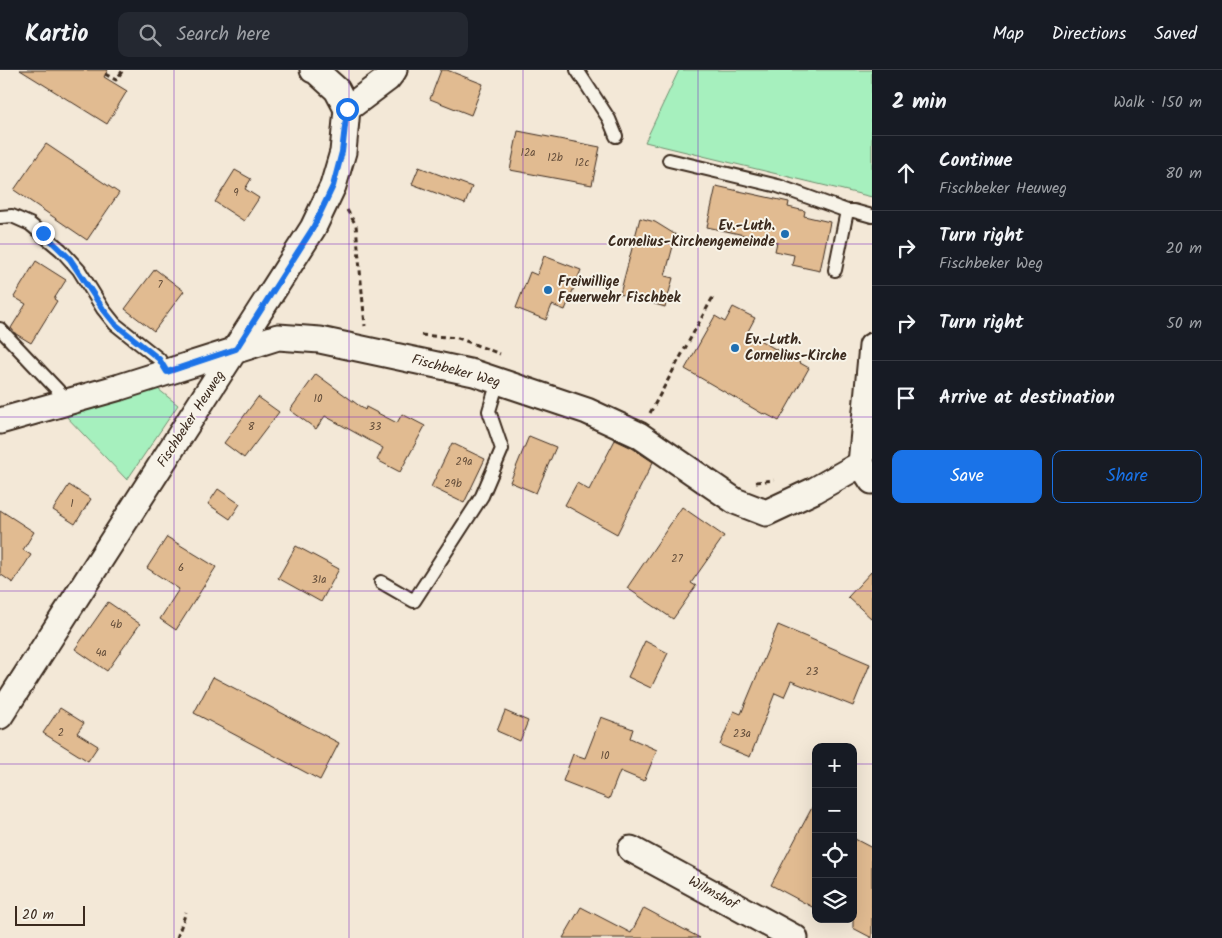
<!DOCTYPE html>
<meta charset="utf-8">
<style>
:root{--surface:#171b24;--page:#242831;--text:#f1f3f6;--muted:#9ea1a6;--line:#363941;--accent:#1a73e8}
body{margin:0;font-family:Kalam,sans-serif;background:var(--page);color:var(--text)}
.controls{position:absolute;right:15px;bottom:15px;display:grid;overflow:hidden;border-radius:10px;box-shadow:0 5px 20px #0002}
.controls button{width:45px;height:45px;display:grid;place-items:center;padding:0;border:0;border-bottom:1px solid var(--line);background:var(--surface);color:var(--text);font:25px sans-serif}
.scale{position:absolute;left:15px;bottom:12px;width:70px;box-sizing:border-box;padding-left:5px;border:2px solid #3b2a1e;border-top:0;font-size:14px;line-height:18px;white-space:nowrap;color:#3b2a1e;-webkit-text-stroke:4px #f7f3e8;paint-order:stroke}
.stop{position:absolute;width:15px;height:15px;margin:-11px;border:4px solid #1a73e8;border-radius:50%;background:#fff}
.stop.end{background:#1a73e8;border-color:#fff;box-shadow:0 1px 5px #0008}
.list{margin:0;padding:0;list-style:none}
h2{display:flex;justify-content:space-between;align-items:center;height:65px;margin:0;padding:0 20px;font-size:21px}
h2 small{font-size:16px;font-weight:400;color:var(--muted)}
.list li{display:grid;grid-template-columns:32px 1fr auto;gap:15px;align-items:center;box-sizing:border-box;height:75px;padding:0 20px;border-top:1px solid var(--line)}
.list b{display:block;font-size:19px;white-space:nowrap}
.list p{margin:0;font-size:16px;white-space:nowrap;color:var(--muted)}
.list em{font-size:16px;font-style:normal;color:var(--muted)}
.actions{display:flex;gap:10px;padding:15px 20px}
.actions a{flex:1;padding:11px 0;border:1px solid var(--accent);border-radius:10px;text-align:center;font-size:18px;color:var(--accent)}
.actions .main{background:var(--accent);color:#fff}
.icon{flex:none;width:28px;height:28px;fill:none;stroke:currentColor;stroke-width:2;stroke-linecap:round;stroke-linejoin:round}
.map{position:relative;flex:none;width:872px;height:868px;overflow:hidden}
header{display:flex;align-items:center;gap:30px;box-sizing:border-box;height:70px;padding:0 25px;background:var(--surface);border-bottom:1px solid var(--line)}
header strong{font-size:24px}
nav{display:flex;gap:28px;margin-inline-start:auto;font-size:18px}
.search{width:350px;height:45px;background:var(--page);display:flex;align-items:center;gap:12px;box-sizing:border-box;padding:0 18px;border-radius:10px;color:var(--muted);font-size:19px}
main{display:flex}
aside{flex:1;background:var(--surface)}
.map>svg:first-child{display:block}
</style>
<header>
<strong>Kartio</strong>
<div class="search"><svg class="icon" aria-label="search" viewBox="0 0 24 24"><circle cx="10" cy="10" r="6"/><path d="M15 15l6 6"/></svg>Search here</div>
<nav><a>Map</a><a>Directions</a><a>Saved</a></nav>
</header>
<main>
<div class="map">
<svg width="872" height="868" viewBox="0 0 872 868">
<rect width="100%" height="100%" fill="#f3e8d7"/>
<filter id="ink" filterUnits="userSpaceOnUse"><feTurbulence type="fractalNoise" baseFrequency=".02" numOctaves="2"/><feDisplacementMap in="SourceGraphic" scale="10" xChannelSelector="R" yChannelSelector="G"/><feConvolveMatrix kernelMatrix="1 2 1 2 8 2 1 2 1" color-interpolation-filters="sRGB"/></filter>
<g filter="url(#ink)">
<g fill="#a6f0be" stroke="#708d6e">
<path d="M679,0H872V127L645,72Z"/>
<path d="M158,319L178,335L127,410L64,344Z"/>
</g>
<g fill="#e1bb91" stroke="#3b2a1e">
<path d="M20,0H108L104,7L127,21L107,54Z"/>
<path d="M441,0H447L483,14L471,45L430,29Z"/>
<path d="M518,61L600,77L592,115L510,100Z"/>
<path d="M46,74L119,123L87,170L14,120Z"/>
<path d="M419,97L472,117L465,134L412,114Z"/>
<path d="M235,100L251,109L245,119L259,128L244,151L215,132Z"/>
<path d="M716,116L789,132L788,137L805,141L804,146L830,152L820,201L792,195L794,185L775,181L777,172L707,157Z"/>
<path d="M640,148L655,152L676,165L665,206L673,208L665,237L620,224Z"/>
<path d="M544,186L581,200L565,240L552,235L546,250L516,238L530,202L537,205Z"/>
<path d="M36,191L66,210L54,229L57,231L31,273L16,264L11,258L26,234L14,227Z"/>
<path d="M155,199L184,221L154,261L125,239Z"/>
<path d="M733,237L755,248L747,263L809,298L779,351L764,343L763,344L685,299L715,246L725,252Z"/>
<path d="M316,304L365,340L366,337L397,353L402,344L425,356L400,402L377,390L383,378L325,346L316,359L290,340Z"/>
<path d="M258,327L279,342L244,388L224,373Z"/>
<path d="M529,366L556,377L536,423L510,412Z"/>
<path d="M615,370L632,378L653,392L617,464L565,435L577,413L589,420Z"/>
<path d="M452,373L485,389L464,433L431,417Z"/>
<path d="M69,415L91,429L75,454L53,440Z"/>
<path d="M218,419L240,434L230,449L208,434Z"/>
<path d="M682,437L724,466L691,513L696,516L673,549L627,518Z"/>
<path d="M0,440L34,462L23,480L31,485L13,513L0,504Z"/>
<path d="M167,467L216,497L176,560L160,549L179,519L147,498Z"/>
<path d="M296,476L339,499L321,532L278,508Z"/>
<path d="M872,501V549L848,527Z"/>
<path d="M108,532L140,554L107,601L75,579Z"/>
<path d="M778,555L870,594L853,636L791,611L784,627L775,623L750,687L720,675L734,641L741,644Z"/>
<path d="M645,571L668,583L651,618L628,607Z"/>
<path d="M213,607L339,673L320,710L194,643Z"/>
<path d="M60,638L84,653L77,663L98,676L88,691L43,663Z"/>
<path d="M505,641L528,651L520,671L497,661Z"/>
<path d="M601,647L633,659L630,668L657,680L644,711L620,701L609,729L563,711L573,684L585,688Z"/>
<path d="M816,730V839L771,815Z"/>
<path d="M853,768L872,778V868L853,858Z"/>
<path d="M581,837L631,863L644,838L700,868H563Z"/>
</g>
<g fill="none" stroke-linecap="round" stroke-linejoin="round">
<g stroke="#3b2a1e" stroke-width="16">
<g id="service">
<path d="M577,0L609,49L616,66"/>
<path d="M669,90L778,116L847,141"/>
<path d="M0,147L12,146L30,154L61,180L79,200L103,239L115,254L159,289L167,302"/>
<path d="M835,200L847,141H854L872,146"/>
<path d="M0,259L69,332"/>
<path d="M381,512L414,531L482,426L502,379L489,341L498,311"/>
</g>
</g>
<g stroke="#3b2a1e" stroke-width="29">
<g id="minor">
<path d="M313,0L316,1L337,20L347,39"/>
<path d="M0,351L120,317L278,267L320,270L474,303L587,341L639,365L735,431L766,443L815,420L861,394"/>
<path d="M861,394L872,276"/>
<path d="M861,394L872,411"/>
<path d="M0,646L313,158L333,116L343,82L347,39L387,9L394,0"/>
<path d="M631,779L795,868"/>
</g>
</g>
<g stroke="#3b2a1e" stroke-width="3" stroke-dasharray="5 4" stroke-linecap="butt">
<path d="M105,4L116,10L123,0"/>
<path d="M347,140L356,155L365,256"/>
<path d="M421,265L458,268L500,284"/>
<path d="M650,343L714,225"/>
<path d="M756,412L774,410"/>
<path d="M177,868L186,842"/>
</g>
<use href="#service" stroke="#f7f3e8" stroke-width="12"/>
<use href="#minor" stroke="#f7f3e8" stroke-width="25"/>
</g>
</g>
<g fill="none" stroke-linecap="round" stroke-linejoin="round" filter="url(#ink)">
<path stroke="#1a73e8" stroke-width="6" d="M43,163L70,189L103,239L115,254L159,289L167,302L236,279L313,158L333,116L342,82L347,39"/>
</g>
<path fill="none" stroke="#7b2cbf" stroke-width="1" stroke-opacity="0.55" d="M174,0V868M349,0V868M523,0V868M698,0V868M0,174H872M0,347H872M0,521H872M0,694H816M853,694H872"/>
<g fill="#1f6fb2" stroke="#f7f3e8" stroke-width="2">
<circle cx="785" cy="164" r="5"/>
<circle cx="548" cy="220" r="5"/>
<circle cx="735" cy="278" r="5"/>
</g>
<g text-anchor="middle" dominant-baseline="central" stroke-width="4" stroke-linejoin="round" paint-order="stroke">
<g font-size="11" fill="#644e3b">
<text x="528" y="83">12a</text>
<text x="555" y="88">12b</text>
<text x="582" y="93">12c</text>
<text x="236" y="123">9</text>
<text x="160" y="215">7</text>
<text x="318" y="329">10</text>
<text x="251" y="357">8</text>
<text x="375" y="357">33</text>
<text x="464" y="392">29a</text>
<text x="453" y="414">29b</text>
<text x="72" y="434">1</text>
<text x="677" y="489">27</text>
<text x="181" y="498">6</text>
<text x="319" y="510">31a</text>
<text x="116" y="555">4b</text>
<text x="101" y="583">4a</text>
<text x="812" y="602">23</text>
<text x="61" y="663">2</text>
<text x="742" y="664">23a</text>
<text x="605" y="686">10</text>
</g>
<g font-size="14" font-weight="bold" fill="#3b2a1e" stroke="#f7f3e8" text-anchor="start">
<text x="775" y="156" text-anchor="end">Ev.-Luth.<tspan x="775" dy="16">Cornelius-Kirchengemeinde</tspan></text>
<text x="558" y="212">Freiwillige<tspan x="558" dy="16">Feuerwehr Fischbek</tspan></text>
<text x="745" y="270">Ev.-Luth.<tspan x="745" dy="16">Cornelius-Kirche</tspan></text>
</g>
<g font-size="14" fill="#3b2a1e" stroke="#f7f3e8">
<text transform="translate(456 301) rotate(15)">Fischbeker Weg</text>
<text transform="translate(191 349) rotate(-57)">Fischbeker Heuweg</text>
<text transform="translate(713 823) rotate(29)">Wilmshof</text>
</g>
</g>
</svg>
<div class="controls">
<button>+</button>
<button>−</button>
<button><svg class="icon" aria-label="locate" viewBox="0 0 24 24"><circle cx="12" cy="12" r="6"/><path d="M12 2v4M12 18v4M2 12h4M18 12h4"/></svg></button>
<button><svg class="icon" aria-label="layers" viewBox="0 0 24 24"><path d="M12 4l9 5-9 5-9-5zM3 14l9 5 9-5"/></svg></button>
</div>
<div class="scale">20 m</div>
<div class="stop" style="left:347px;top:39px"></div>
<div class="stop end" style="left:43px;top:163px"></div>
</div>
<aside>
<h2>2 min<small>Walk · 150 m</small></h2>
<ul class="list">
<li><svg class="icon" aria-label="ahead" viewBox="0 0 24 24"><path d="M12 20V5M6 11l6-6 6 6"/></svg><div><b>Continue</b><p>Fischbeker Heuweg</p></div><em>80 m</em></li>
<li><svg class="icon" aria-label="right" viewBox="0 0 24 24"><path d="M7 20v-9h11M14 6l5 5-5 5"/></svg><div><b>Turn right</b><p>Fischbeker Weg</p></div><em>20 m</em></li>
<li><svg class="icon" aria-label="right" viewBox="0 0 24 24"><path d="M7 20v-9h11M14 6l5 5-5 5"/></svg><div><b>Turn right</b></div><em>50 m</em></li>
<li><svg class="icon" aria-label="arrive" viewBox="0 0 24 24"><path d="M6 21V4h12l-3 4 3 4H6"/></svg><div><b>Arrive at destination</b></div></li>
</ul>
<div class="actions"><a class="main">Save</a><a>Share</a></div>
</aside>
</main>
